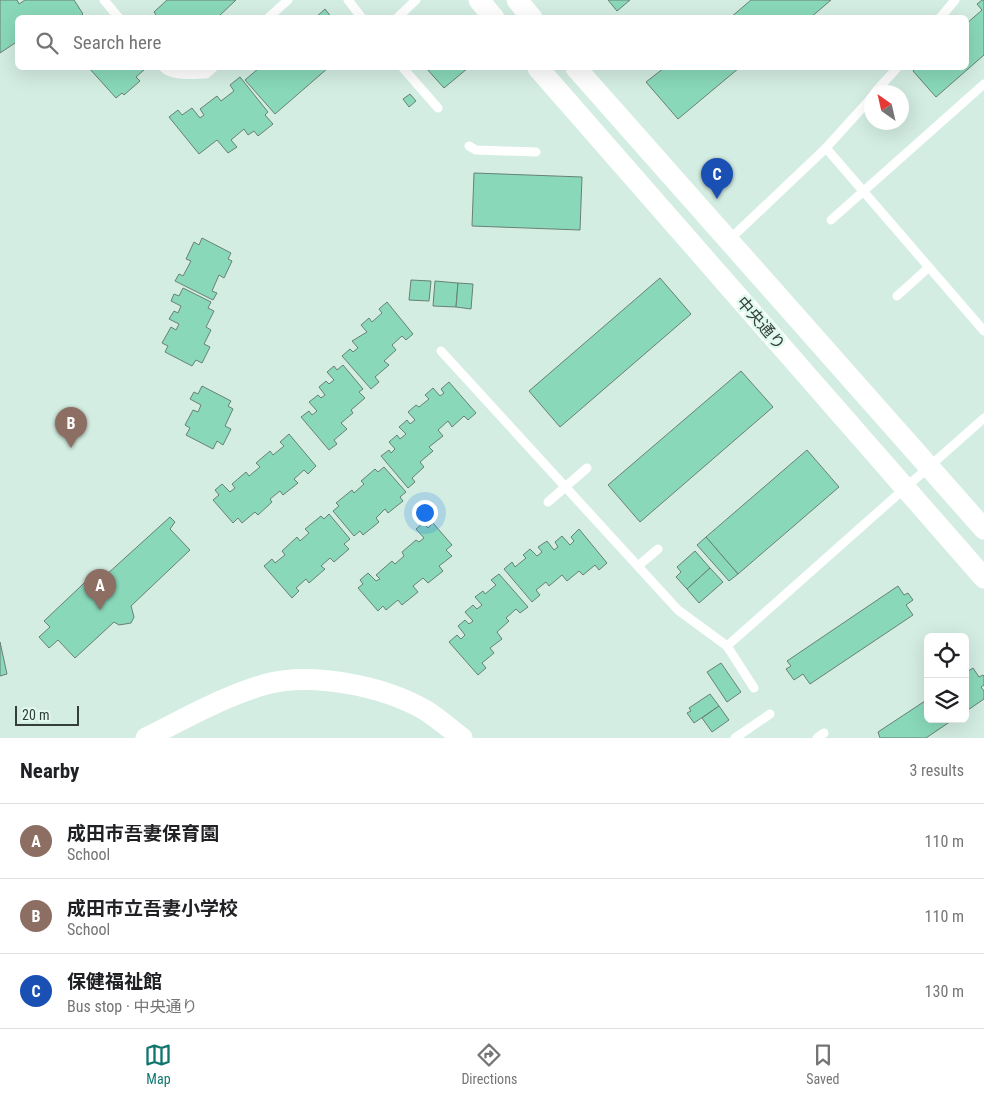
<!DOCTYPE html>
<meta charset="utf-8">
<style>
:root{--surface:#fff;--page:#f2f2f2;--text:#202124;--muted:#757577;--line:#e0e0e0;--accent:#0f766e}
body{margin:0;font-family:"Roboto Condensed","Noto Sans JP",sans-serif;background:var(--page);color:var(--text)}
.controls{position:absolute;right:15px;bottom:15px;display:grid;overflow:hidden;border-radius:8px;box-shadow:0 5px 20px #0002}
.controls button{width:45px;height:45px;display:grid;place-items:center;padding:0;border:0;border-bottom:1px solid var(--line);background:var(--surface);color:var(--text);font:25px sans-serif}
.compass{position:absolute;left:864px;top:85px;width:45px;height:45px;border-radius:50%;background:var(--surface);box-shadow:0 5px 20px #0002;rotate:326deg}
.scale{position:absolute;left:15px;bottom:12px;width:64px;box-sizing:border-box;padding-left:5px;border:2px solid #343e3a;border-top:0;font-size:14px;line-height:18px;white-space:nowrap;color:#343e3a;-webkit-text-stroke:4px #e0faef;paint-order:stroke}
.you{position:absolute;left:424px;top:512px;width:18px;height:18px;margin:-12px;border:4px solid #fff;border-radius:50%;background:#1a73e8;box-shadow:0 0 0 8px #1a73e833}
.badge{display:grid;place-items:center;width:32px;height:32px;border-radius:50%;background:var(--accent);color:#fff;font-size:16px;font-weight:700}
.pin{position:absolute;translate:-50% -41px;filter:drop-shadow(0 1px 2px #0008)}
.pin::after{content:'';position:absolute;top:26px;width:18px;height:15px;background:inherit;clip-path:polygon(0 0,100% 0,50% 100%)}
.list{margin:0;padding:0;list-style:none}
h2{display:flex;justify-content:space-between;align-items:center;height:65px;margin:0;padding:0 20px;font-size:21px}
h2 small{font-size:16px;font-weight:400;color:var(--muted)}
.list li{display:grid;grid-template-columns:32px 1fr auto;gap:15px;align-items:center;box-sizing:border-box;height:75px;padding:0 20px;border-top:1px solid var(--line)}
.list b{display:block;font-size:19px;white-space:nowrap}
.list p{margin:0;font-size:16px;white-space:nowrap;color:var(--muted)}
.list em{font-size:16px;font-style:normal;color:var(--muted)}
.icon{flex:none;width:28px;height:28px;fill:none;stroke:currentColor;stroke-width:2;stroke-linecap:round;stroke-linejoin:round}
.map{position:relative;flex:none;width:984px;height:738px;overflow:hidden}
.search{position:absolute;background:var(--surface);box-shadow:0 5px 20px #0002;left:15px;right:15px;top:15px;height:55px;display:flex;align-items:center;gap:12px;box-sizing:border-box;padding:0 18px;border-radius:8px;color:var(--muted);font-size:19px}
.sheet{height:290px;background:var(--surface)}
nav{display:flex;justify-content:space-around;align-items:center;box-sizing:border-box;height:70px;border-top:1px solid var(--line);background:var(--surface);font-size:14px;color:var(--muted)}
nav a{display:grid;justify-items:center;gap:2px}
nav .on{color:var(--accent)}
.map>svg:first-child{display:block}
</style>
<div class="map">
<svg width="984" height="738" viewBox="0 0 984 738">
<rect width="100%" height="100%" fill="#d3ede2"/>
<g fill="#89d8ba" stroke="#698076">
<path d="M0,0H17L19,4L25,0H74L83,14L78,18H18V41L0,53Z"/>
<path d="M167,0H236L217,18H158L154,12Z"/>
<path d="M608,0H630L617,11Z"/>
<path d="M751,0H831L810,18H730Z"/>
<path d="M982,0H984V55L936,97L913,71L917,68H966V24L982,10L977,4Z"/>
<path d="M325,9L332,18H315Z"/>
<path d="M89,68H144L145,69L136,77L140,81L124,95L122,93L116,98Z"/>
<path d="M259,68H328L275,114L245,80Z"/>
<path d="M426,68H468L444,88Z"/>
<path d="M664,68H739L678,119L646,82Z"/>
<path d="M240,77L268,112L265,115L273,124L258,136L254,131L248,135L244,129L231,140L237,147L228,153L217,140L199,154L169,117L178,110L182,115L192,108L200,118L204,115L200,109L217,96L221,101L234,91L230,85Z"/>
<path d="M410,94L416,101L409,107L403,99Z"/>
<path d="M474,173L582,177L580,230L472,226Z"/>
<path d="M202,238L231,253L228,259L232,261L224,278L219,275L212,291L217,293L213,300L175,281L179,274L183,276L191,261L186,259L194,242L199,245Z"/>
<path d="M660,278L691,314L560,427L529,391Z"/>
<path d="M411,280L431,281L429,301L409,300Z"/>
<path d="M435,281L458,283L456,307L433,306Z"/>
<path d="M458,283L473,284L471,309L456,307Z"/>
<path d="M183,288L211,302L208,308L214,311L206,327L211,330L204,344L210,347L202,363L196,360L192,366L165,352L168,346L162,343L171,327L176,330L179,324L169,319L174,311L178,313L181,306L171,301L174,294L179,296Z"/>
<path d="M387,302L413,334L406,340L402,336L392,345L396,350L384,361L389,365L375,377L379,382L371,389L342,356L350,349L353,352L358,348L352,341L367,332L361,325L369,318L372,322L382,313L379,309Z"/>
<path d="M343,365L363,389L359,392L365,398L351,410L353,413L341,423L347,429L334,440L337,444L329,450L301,417L309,411L312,415L317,411L309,402L318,395L321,398L325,395L319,387L326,381L329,384L334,380L327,372L334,366L337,370Z"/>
<path d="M741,371L773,407L640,522L608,485Z"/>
<path d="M449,382L476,413L468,420L464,416L452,427L448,421L438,430L443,436L429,447L433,451L420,462L424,467L412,478L415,482L408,488L381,456L389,450L391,453L395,449L389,442L397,435L400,439L406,434L399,427L407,420L410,424L415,420L408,412L416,405L419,407L429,399L425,395L433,388L440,396L444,393L441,389Z"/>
<path d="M202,386L231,401L228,406L233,409L225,426L231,429L223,445L217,441L213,449L186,435L190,428L185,425L193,410L198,412L201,405L190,399L194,392L198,394Z"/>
<path d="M289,434L316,466L308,474L304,470L294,479L298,483L283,495L280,491L270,499L272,502L258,515L255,512L242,523L238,518L233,523L213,500L219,495L215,490L222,484L230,492L235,488L232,484L246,472L249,476L260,467L256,463L270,451L273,455L284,446L280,442Z"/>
<path d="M807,450L839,487L738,574L706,537Z"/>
<path d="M384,467L406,492L400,497L403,501L388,513L385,509L376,518L379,522L363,535L360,531L354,536L333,511L339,506L336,503L352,490L354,493L364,484L361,481L375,469L378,472Z"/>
<path d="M329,514L350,539L344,544L349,549L334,562L330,558L321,566L325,569L309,583L306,579L296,588L299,591L292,598L264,566L272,559L275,563L285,555L282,551L297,537L300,541L309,533L305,529L321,516L324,519Z"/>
<path d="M170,517L175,522L170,529L190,550L131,606L134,617L131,623L119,625L114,622L75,658L58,640L49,648L39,637L50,627L44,621L99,569L105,576Z"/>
<path d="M423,523L428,528L433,523L452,545L446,550L452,556L439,566L443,571L428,583L423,578L413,586L418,592L402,605L398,600L386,610L383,606L378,611L358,588L363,584L360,580L368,573L376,581L380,579L376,575L392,561L395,564L404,556L402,552L416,540L419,542L424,538L416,529Z"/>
<path d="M579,529L607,563L599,570L595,565L583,575L579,571L567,581L562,575L549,586L546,582L536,590L540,595L532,602L504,569L512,562L515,567L526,558L523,555L530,549L537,556L542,552L538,547L547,541L554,550L558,547L555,542L562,536L570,545L574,541L571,537Z"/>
<path d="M706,537L738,574L729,581L697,545Z"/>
<path d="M695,551L710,568L687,589L676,577L681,572L677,567Z"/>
<path d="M710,568L723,582L699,603L687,589Z"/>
<path d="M499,574L528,607L520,613L516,609L506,618L509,621L497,632L502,639L490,648L494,653L482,663L486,668L478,675L449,642L457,635L461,639L465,635L458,626L465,620L469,624L473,621L465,612L473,605L477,609L482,605L475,597L483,591L485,594L496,585L491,580Z"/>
<path d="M898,586L904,595L908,593L913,600L906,605L913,615L810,684L803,674L794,680L786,669L791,666L787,661Z"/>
<path d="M0,642L7,674L0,676Z"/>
<path d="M721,663L741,692L727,702L707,672Z"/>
<path d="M973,668L979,677L983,675L984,676V685L981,687L984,691V699L965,712V673Z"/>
<path d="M710,694L719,706L694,723L687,713L691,711L689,708Z"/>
<path d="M928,699V719H954L926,738H880L878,732Z"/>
<path d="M719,706L729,720L712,732L702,718Z"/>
</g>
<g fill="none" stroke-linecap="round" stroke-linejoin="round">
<g stroke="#fff" stroke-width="9">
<path d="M104,0L119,18"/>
<path d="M348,0L362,18"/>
<path d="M268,18L288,0"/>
<path d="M397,18L416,0"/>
<path d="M940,18L955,0"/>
<path d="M164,68C173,77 194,74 206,74L213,68"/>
<path d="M403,68L438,108"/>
<path d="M875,92L897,68"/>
<path d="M469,146L476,150L536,152"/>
<path d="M826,148L984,331"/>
<path d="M831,220L984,84"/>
<path d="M729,240L826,148L872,97"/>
<path d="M897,296L928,268"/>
<path d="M441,351L678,610L727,646L754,688"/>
<path d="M548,502L587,468"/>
<path d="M638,566L658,549"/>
<path d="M727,646L984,418"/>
<path d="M735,738L770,714"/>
<path d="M817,738L824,733"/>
</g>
<g stroke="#fff" stroke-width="21">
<path d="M479,0L494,18"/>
<path d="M517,0L532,18"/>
<path d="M538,68L984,578"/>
<path d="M576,68L984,529"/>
<path d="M146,738C184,719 222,697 263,685C311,671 383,686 425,710C438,718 450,729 462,738"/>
</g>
</g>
<g text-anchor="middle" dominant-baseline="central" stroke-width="5" stroke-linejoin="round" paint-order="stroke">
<g font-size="16" fill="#343e3a" stroke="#e0faef">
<text transform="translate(761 323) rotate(49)">中央通り</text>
</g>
</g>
</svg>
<div class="controls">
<button><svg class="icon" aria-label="locate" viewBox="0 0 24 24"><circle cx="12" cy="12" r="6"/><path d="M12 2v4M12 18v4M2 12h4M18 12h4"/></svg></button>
<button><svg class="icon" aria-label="layers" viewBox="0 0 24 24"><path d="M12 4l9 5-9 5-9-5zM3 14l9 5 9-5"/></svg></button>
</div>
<svg class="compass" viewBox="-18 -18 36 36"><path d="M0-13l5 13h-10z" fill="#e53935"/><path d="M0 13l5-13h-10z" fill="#757577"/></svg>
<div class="scale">20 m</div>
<div class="you"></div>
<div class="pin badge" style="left:100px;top:610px;background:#8d6e63">A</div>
<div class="pin badge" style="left:71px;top:448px;background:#8d6e63">B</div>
<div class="pin badge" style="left:717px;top:199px;background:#1a4fb4">C</div>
<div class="search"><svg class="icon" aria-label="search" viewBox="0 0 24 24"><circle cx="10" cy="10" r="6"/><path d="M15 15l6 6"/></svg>Search here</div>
</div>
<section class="sheet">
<h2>Nearby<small>3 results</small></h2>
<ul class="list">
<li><span class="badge" style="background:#8d6e63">A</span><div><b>成田市吾妻保育園</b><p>School</p></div><em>110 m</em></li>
<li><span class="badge" style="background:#8d6e63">B</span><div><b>成田市立吾妻小学校</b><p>School</p></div><em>110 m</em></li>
<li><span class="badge" style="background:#1a4fb4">C</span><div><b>保健福祉館</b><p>Bus stop · 中央通り</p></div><em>130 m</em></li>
</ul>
</section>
<nav>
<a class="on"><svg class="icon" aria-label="map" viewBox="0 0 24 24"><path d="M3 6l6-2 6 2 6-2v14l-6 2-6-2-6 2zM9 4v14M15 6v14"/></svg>Map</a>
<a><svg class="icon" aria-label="directions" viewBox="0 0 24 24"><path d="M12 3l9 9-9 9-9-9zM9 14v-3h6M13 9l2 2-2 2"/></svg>Directions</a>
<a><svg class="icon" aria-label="saved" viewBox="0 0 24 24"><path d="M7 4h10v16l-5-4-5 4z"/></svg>Saved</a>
</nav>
